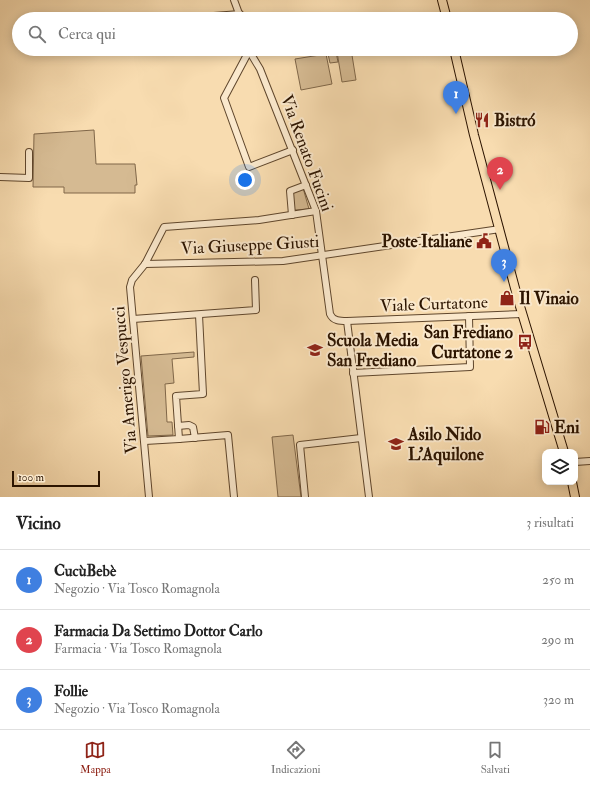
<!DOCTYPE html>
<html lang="it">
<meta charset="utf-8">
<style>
:root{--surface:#fff;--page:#f6f6f6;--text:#222;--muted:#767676;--line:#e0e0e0;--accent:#8f2418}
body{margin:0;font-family:"IM FELL Double Pica",serif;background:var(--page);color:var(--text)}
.controls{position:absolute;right:12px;bottom:12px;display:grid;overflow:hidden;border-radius:8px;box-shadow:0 2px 10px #0003}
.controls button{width:36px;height:36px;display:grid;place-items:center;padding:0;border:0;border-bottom:1px solid var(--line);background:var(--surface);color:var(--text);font:20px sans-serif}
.scale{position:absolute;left:12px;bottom:10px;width:88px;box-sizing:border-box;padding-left:4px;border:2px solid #2c1400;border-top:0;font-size:11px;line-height:14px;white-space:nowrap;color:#2c1400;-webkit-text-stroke:3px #fae8cc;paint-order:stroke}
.you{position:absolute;left:245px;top:180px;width:14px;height:14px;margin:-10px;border:3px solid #fff;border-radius:50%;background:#1a73e8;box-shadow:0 0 0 6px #1a73e833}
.badge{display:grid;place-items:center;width:26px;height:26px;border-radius:50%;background:var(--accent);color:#fff;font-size:13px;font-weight:700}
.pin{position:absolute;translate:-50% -33px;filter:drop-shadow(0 1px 2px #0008)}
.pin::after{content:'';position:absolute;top:21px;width:14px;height:12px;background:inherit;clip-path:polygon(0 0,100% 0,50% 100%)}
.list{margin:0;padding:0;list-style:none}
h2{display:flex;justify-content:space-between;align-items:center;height:52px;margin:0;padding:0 16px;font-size:17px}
h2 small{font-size:13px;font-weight:400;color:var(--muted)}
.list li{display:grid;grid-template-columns:26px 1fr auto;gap:12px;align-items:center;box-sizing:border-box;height:60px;padding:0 16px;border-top:1px solid var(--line)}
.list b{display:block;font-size:15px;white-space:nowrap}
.list p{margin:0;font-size:13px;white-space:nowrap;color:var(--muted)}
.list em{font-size:13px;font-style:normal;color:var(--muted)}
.icon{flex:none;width:22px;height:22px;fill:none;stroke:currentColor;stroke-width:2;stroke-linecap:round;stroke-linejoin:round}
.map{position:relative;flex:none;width:590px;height:497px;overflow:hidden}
.search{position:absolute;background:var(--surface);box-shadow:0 2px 10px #0003;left:12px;right:12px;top:12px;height:44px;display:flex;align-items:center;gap:10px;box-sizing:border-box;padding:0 14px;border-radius:22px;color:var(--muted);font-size:15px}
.sheet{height:232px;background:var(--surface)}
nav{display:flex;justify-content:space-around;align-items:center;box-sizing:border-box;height:56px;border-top:1px solid var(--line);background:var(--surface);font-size:11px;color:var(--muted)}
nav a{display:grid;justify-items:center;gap:2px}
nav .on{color:var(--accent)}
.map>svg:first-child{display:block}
</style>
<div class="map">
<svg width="590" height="497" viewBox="0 0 590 497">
<rect width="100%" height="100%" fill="#f8dcb0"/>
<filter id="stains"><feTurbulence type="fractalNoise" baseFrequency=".005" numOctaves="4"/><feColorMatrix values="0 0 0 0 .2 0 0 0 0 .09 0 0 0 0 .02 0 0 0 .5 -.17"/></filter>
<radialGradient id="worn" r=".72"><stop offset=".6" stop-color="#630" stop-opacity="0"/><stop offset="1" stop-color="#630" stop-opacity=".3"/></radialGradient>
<g fill="#d5ba92" stroke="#806749">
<path d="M351,49L356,80L342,82L337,52Z"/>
<path d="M336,52L338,62L330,63L328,54Z"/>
<path d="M326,54L332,84L301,90L295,59Z"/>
<path d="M94,130L96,164H135L137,185H135V193H64V187H33L34,134Z"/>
<path d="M303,188L309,209L294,210L292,192Z"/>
<path d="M194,352V357L172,359L174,383L165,384L167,422H172L173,435L148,436L141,356Z"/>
<path d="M293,435L301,497H278L272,437Z"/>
</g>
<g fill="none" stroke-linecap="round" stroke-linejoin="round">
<g stroke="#5f462c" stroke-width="8">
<g id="minor">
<path d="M234,0L241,19"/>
<path d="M174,19L240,14"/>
<path d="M248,49L260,69L316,211L330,314C333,321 340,321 347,321L369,497"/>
<path d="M249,51L224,98L249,167L293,150"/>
<path d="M0,177L29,178V152"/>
<path d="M292,215L290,191L306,185"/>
<path d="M145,264L283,261L500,229"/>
<path d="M133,319L256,310L255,280"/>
<path d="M347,321L522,314"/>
<path d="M353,373L470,367L469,316"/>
<path d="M178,426L189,425L193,427L195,438"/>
<path d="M179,439L228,435L234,497"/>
<path d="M145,441L179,439L176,396L203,394L199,315"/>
<path d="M575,462L590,461"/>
<path d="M149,497L130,287L132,280L145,264L164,227L259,220L316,211"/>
<path d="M305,497L300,445L361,438"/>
</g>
</g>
<g stroke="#2c1400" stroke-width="10">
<g id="major">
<path d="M442,0L447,19"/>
<path d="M454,49L474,135L519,303L564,452"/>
<path d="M572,482L575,497"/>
</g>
</g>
<use href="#minor" stroke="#fae8cc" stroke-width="6"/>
<use href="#major" stroke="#f8dcb0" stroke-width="8"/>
</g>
<defs>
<g id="restaurant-bare" transform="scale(1.2)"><path d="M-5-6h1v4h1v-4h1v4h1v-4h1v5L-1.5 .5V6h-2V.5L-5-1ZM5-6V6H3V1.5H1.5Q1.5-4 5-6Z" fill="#8f2418" stroke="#fae8cc" stroke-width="2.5" paint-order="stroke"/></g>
<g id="civic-bare" transform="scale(1.2)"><path d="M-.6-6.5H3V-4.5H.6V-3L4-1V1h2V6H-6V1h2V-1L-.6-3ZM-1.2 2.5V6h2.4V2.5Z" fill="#8f2418" stroke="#fae8cc" stroke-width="2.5" paint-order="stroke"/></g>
<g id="shop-bare" transform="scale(1.2)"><path d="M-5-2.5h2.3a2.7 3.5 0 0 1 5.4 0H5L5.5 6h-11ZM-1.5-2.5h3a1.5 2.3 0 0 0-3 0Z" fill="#8f2418" stroke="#fae8cc" stroke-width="2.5" paint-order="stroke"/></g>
<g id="bus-bare" transform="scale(1.2)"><path d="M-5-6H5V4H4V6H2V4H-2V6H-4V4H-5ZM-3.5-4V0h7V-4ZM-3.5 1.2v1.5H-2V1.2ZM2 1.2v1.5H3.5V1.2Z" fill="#8f2418" stroke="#fae8cc" stroke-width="2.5" paint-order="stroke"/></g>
<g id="school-bare" transform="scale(1.2)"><path d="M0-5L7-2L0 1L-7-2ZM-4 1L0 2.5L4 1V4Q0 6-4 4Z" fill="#8f2418" stroke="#fae8cc" stroke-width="2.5" paint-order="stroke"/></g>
<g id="fuel-bare" transform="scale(1.2)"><path d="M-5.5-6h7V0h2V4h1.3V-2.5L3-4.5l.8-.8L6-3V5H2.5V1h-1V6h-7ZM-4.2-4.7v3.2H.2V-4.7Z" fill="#8f2418" stroke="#fae8cc" stroke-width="2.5" paint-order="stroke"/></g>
</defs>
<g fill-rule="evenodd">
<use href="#restaurant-bare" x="482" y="120"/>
<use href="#civic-bare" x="484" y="241"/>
<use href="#shop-bare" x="507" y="298"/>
<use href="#bus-bare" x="525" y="342"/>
<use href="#school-bare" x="315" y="350"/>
<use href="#fuel-bare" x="542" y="427"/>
<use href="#school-bare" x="396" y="444"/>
</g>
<g text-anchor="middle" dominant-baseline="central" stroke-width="4" stroke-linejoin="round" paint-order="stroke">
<g font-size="17" font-weight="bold" fill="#2c1400" stroke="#fae8cc" text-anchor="start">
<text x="494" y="120">Bistró</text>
<text x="472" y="241" text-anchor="end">Poste Italiane</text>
<text x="519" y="298">Il Vinaio</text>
<text x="513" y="332" text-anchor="end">San Frediano<tspan x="513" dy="20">Curtatone 2</tspan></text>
<text x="327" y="340">Scuola Media<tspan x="327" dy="20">San Frediano</tspan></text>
<text x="554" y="427">Eni</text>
<text x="408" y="434">Asilo Nido<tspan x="408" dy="20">L'Aquilone</tspan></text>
</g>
<g font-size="17" fill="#2c1400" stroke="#fae8cc">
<text transform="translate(307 153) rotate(70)">Via Renato Fucini</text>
<text transform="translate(250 245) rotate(-3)">Via Giuseppe Giusti</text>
<text transform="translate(434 304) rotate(-2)">Viale Curtatone</text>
<text transform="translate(125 380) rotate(-95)">Via Amerigo Vespucci</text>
</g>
</g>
<rect width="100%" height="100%" filter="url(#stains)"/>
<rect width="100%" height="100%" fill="url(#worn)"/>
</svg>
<div class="controls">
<button><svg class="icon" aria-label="layers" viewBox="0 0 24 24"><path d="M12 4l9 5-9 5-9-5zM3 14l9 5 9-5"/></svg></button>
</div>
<div class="scale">100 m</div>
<div class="you"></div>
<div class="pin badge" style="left:456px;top:114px;background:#3f7fe0">1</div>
<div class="pin badge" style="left:500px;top:190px;background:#e0444e">2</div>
<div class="pin badge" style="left:504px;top:282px;background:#3f7fe0">3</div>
<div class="search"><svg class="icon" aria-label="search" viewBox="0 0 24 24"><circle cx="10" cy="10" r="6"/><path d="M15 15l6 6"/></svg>Cerca qui</div>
</div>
<section class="sheet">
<h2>Vicino<small>3 risultati</small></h2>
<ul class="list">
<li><span class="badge" style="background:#3f7fe0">1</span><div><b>CucùBebè</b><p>Negozio · Via Tosco Romagnola</p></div><em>250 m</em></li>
<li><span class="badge" style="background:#e0444e">2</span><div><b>Farmacia Da Settimo Dottor Carlo</b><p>Farmacia · Via Tosco Romagnola</p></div><em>290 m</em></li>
<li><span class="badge" style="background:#3f7fe0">3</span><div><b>Follie</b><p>Negozio · Via Tosco Romagnola</p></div><em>320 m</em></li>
</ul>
</section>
<nav>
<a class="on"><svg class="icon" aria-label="map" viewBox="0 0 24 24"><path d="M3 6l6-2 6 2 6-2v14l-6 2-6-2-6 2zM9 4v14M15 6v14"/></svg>Mappa</a>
<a><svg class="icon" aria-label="directions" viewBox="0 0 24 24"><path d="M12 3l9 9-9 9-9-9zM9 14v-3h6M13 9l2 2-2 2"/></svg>Indicazioni</a>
<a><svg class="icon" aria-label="saved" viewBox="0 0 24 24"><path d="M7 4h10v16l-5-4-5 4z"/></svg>Salvati</a>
</nav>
